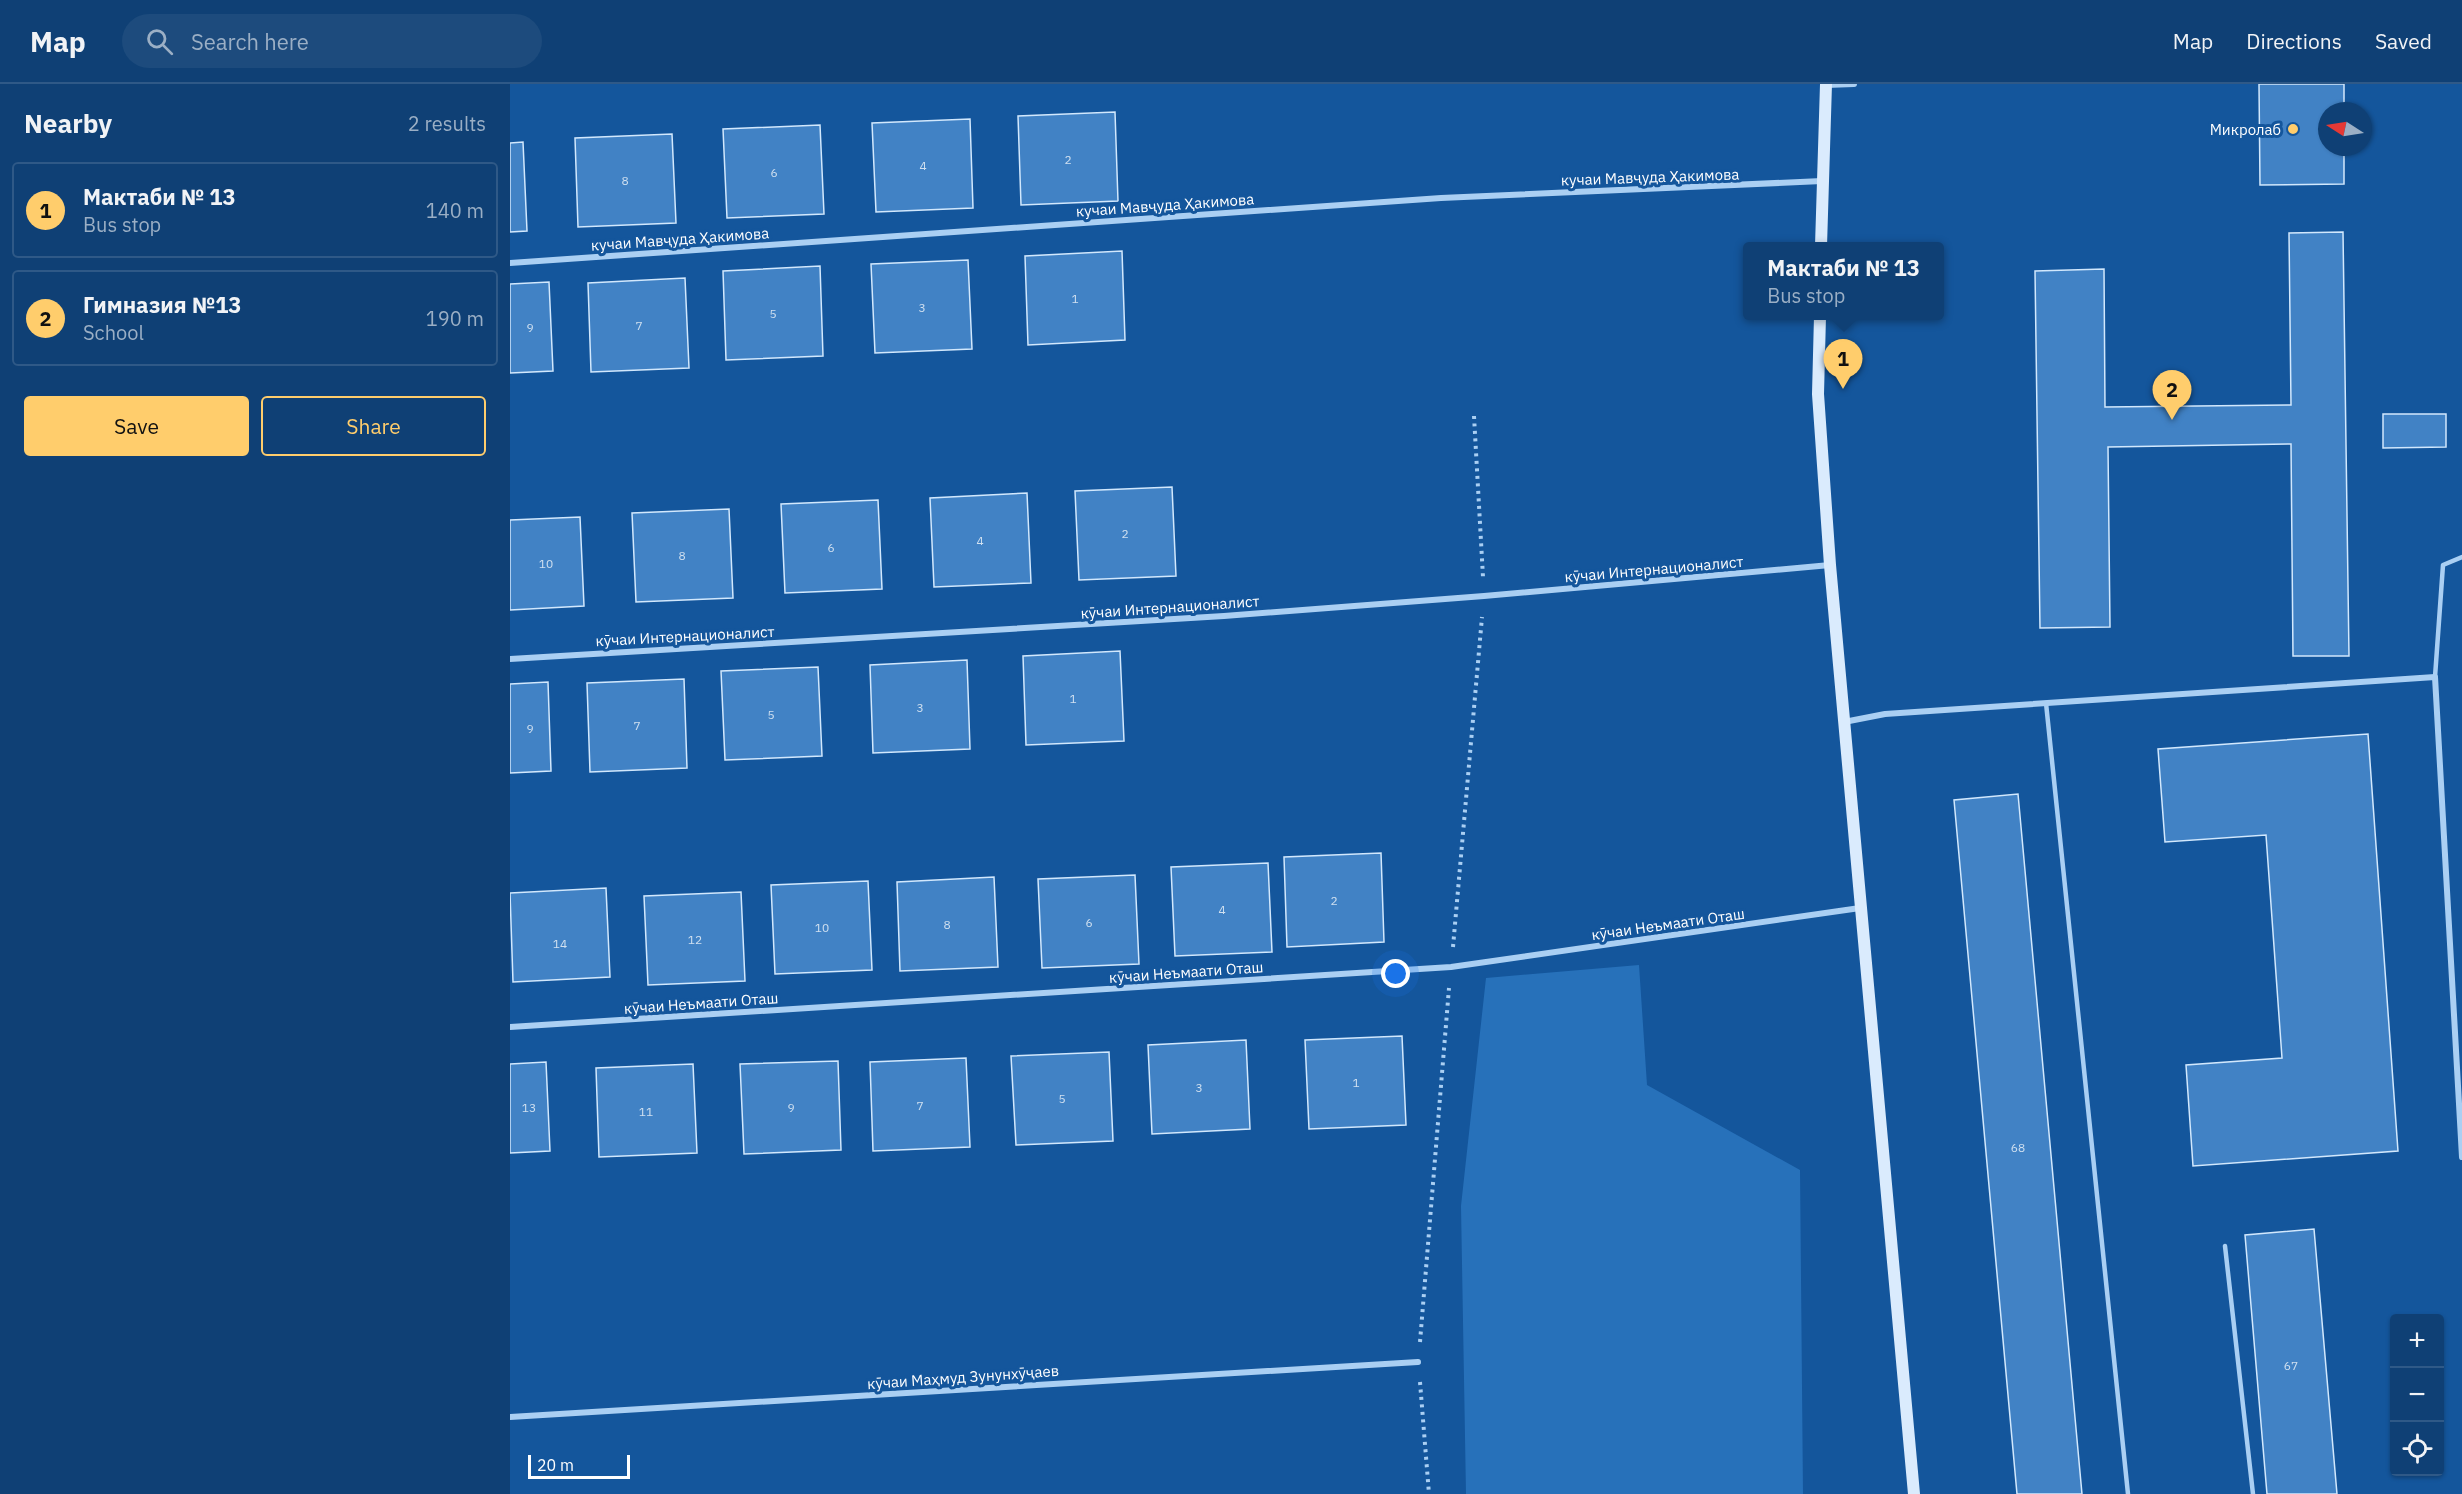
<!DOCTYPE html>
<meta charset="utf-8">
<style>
:root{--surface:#0f4075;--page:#1d4b7d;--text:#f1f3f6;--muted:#9bafc5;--line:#2f5987;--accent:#ffcd6c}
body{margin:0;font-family:"IBM Plex Sans",sans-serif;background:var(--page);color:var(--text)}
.controls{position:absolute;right:18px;bottom:18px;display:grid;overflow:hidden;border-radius:6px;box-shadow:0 2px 4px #0004}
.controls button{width:54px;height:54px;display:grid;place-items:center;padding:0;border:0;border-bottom:2px solid var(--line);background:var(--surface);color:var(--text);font:30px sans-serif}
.compass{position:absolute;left:1808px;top:18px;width:54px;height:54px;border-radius:50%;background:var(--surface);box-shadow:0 2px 4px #0004;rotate:282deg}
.scale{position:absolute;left:18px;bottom:15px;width:102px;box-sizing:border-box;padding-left:6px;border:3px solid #fff;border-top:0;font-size:16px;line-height:21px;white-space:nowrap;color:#fff;-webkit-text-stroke:4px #14569c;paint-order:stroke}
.you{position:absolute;left:886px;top:890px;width:21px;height:21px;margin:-15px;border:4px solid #fff;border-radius:50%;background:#1a73e8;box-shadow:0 0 0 9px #1a73e833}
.badge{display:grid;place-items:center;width:39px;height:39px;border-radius:50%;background:var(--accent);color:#111;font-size:20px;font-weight:700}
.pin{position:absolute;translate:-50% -50px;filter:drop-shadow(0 2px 3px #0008)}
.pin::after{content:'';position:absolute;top:32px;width:21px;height:18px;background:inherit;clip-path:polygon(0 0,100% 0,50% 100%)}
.popup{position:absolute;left:1233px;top:158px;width:201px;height:78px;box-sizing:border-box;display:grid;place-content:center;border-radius:6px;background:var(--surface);filter:drop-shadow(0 2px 4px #0005);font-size:20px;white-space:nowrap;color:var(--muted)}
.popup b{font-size:22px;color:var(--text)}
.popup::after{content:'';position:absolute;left:50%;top:100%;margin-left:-12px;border:12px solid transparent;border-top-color:var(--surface)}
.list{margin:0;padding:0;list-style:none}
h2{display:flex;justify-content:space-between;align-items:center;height:78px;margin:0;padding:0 24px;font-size:26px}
h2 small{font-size:20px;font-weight:400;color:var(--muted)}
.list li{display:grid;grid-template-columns:39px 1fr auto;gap:18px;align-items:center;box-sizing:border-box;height:96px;margin:0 12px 12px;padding:0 12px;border:2px solid var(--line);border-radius:6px}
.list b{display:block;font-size:22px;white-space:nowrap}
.list p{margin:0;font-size:20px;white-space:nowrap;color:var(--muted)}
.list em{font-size:20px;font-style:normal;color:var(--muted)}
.actions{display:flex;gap:12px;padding:18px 24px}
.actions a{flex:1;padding:14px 0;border:2px solid var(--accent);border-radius:6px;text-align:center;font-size:21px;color:var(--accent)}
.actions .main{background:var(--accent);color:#111}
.icon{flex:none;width:33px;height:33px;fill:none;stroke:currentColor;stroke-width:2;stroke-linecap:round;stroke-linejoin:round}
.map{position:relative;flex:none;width:1952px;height:1410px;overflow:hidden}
header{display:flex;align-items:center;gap:36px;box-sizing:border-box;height:84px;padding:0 30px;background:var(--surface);border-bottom:2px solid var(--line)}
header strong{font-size:28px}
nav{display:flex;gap:33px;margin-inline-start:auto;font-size:21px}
.search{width:420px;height:54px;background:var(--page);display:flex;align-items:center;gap:15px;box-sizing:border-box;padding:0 21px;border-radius:33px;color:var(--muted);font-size:22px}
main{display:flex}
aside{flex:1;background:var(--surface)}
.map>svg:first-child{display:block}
</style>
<header>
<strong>Map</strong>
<div class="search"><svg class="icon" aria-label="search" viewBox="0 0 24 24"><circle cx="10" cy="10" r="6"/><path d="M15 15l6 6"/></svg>Search here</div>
<nav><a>Map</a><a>Directions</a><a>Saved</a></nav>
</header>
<main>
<aside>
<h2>Nearby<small>2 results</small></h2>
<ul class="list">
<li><span class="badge">1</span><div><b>Мактаби № 13</b><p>Bus stop</p></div><em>140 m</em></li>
<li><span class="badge">2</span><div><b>Гимназия №13</b><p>School</p></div><em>190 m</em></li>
</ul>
<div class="actions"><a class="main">Save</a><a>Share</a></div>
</aside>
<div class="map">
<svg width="1952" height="1410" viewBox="0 0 1952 1410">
<rect width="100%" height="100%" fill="#14569c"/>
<path fill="#2771ba" d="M1129,881L1137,1001L1290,1086L1293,1410H956L951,1122L976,894Z"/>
<g fill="#4182c5" stroke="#d2e8fd" stroke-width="1.5">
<path d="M1749,0H1834V27H1817V63H1834V100L1750,101Z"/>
<path d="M605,28L608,117L511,121L508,32Z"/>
<path d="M460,35L463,124L366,128L362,39Z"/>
<path d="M310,41L314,130L217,134L213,45Z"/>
<path d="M162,50L166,139L68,143L65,54Z"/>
<path d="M13,58L17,147L0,148V59Z"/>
<path d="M1833,148L1839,572H1783L1781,360L1598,363L1600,543L1530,544L1525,187L1594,185L1595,323L1781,321L1779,149Z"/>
<path d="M612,167L615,256L518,261L515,172Z"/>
<path d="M458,176L462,265L365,269L361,180Z"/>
<path d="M310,182L313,272L216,276L213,187Z"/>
<path d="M175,194L179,284L81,288L78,199Z"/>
<path d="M39,198L43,287L0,289V200Z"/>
<path d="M1873,330H1936V363L1873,364Z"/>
<path d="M662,403L666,492L569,496L565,407Z"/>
<path d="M517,409L521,499L424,503L420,414Z"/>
<path d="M368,416L372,505L275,509L271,420Z"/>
<path d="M219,425L223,514L126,518L122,429Z"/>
<path d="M70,433L74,522L0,526V436Z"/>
<path d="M610,567L614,657L516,661L513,572Z"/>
<path d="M457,576L460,665L363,669L360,581Z"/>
<path d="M308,583L312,672L215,676L211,587Z"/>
<path d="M174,595L177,684L80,688L77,599Z"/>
<path d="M38,598L41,687L0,689V600Z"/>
<path d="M1858,650L1888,1067L1683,1082L1676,981L1772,974L1756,751L1655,758L1648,665Z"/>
<path d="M1508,710L1572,1410H1507L1444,716Z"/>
<path d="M871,769L874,858L777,863L774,773Z"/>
<path d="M758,779L762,868L665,872L661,783Z"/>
<path d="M625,791L629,880L532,884L528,795Z"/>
<path d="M484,793L488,883L390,887L387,798Z"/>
<path d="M358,797L362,886L265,890L261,801Z"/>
<path d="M96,804L100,893L3,898L0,809Z"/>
<path d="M231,808L235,897L138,901L134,812Z"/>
<path d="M892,952L896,1041L799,1045L795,956Z"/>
<path d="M736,956L740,1045L642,1050L638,961Z"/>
<path d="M599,968L603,1057L506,1061L501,972Z"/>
<path d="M456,974L460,1063L363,1067L360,978Z"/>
<path d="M328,977L331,1066L234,1070L230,980Z"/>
<path d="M36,978L40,1067L0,1069V980Z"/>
<path d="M183,980L187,1069L89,1073L86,984Z"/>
<path d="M1804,1145L1827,1410H1757L1735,1151Z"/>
</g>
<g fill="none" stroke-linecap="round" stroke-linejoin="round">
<g stroke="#aacff3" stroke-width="4" stroke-dasharray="3 4.5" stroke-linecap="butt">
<path d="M964,332L973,493"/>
<path d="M943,863L972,533"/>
<path d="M910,1258L939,904"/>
<path d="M910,1298L919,1410"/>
</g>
<g stroke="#aacff3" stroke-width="4.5">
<path d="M1925,593L1933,481L1952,473"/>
<path d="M1536,619L1618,1410"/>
<path d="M1715,1162L1743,1410"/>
</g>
<g stroke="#aacff3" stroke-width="6">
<path d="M1316,1L1344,0"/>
<path d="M0,179L931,114L1312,97"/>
<path d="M0,575L714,532L974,512L1320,481"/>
<path d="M1334,638L1375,630L1925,593L1952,1073"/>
<path d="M0,943L941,883L1350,824"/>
<path d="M0,1333L908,1278"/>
</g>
<g stroke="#daebfd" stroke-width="12">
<path d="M1311,162L1316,0"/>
<path d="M1310,232L1308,310L1320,481L1404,1410"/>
</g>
</g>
<circle fill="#ffcd6c" stroke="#14569c" stroke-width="2" cx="1783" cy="45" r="6"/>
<g text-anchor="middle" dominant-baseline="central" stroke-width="6" stroke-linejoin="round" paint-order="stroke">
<g font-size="12" fill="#d0e0f0">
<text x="558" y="75">2</text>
<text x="413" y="81">4</text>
<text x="264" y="88">6</text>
<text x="115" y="96">8</text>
<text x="565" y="214">1</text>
<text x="412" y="223">3</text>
<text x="263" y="229">5</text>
<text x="129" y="241">7</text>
<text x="20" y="243">9</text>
<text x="615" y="449">2</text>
<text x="470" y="456">4</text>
<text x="321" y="463">6</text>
<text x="172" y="471">8</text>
<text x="36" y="479">10</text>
<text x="563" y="614">1</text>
<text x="410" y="623">3</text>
<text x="261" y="630">5</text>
<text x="127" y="641">7</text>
<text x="20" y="644">9</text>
<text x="824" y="816">2</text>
<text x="712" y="825">4</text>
<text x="579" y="838">6</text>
<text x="437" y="840">8</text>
<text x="312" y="843">10</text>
<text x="185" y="855">12</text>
<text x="50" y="859">14</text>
<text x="846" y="998">1</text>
<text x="689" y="1003">3</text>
<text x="552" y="1014">5</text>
<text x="410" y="1021">7</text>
<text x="19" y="1023">13</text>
<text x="281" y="1023">9</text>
<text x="136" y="1027">11</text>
<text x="1508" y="1063">68</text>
<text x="1781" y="1281">67</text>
</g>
<g font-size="15" fill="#fff" stroke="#14569c" text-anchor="end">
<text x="1771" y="45">Микролаб</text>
</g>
<g font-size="15" fill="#fff" stroke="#14569c">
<text transform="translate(1140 93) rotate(-2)">кучаи Мавҷуда Ҳакимова</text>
<text transform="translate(655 121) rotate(-4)">кучаи Мавҷуда Ҳакимова</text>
<text transform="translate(170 155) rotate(-4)">кучаи Мавҷуда Ҳакимова</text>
<text transform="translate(1144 485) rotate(-5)">кӯчаи Интернационалист</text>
<text transform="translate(660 523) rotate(-4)">кӯчаи Интернационалист</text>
<text transform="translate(175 552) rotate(-3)">кӯчаи Интернационалист</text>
<text transform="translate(1158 840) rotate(-8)">кӯчаи Неъмаати Оташ</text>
<text transform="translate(676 888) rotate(-4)">кӯчаи Неъмаати Оташ</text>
<text transform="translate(191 919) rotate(-4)">кӯчаи Неъмаати Оташ</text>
<text transform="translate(453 1293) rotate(-4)">кӯчаи Маҳмуд Зунунхӯҷаев</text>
</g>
</g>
</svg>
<div class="controls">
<button>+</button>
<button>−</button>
<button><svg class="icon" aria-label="locate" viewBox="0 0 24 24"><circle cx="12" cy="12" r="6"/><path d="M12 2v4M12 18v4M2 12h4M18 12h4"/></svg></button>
</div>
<svg class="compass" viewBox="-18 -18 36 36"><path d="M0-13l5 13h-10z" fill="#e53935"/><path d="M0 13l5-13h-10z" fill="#9bafc5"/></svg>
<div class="scale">20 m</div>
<div class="you"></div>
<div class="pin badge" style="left:1333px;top:305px">1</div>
<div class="popup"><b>Мактаби № 13</b>Bus stop</div>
<div class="pin badge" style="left:1662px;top:336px">2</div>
</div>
</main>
